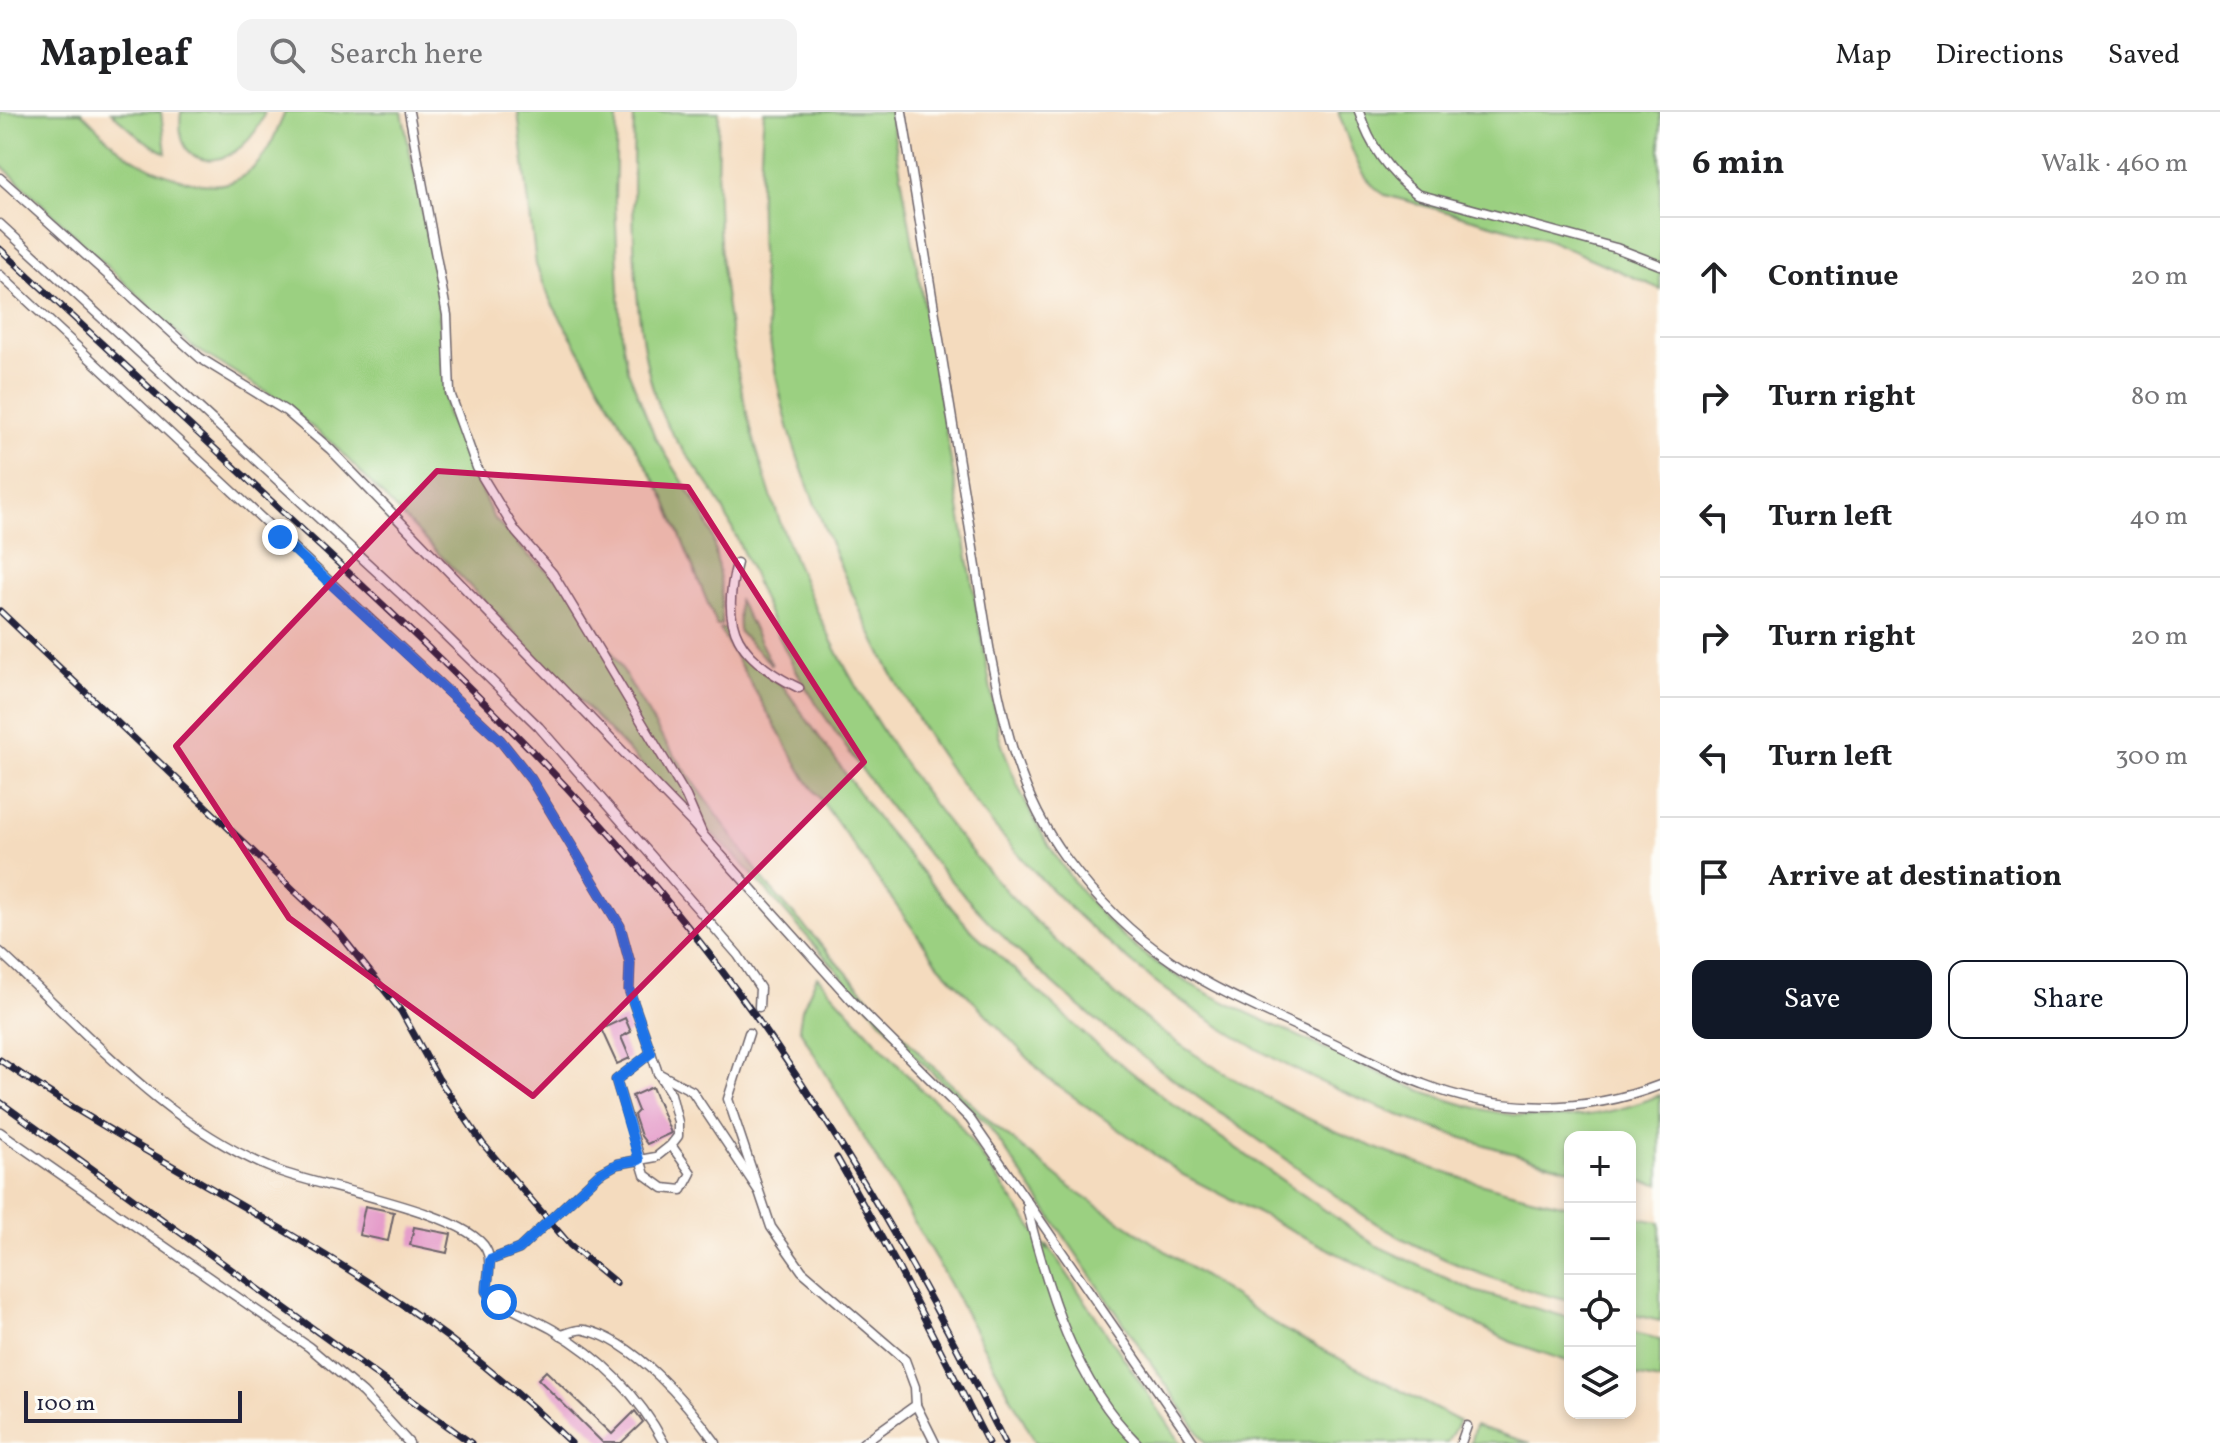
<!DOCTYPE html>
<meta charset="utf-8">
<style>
:root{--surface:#fff;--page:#f2f2f2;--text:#202124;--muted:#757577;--line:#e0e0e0;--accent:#111827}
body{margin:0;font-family:Vollkorn,serif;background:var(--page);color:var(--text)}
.controls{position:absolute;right:24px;bottom:24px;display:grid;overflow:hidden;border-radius:16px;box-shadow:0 4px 12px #0003}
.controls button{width:72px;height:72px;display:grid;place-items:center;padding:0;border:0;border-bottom:2px solid var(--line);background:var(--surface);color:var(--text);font:40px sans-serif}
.scale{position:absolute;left:24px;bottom:20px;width:218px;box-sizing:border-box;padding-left:8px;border:4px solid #22223b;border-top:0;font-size:22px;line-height:28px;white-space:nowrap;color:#22223b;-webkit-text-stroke:6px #fdfcf7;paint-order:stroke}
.stop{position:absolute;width:24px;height:24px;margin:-18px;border:6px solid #1a73e8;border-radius:50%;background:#fff}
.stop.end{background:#1a73e8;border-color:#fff;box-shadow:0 2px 8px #0008}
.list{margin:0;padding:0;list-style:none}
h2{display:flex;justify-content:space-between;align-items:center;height:104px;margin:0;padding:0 32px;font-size:34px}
h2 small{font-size:26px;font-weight:400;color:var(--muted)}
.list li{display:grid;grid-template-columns:52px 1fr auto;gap:24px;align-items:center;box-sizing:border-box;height:120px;padding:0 32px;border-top:2px solid var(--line)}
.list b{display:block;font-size:30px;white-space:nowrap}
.list em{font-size:26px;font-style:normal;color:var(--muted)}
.actions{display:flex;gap:16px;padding:24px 32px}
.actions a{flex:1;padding:18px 0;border:2px solid var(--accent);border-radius:16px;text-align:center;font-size:28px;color:var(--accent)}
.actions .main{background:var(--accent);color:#fff}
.icon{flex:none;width:44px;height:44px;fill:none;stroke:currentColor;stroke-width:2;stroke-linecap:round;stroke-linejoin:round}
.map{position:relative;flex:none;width:1660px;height:1331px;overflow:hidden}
header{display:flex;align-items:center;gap:48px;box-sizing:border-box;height:112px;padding:0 40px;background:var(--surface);border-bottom:2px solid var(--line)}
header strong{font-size:38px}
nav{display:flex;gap:44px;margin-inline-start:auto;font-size:28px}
.search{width:560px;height:72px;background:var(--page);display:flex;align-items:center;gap:20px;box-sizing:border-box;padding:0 28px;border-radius:16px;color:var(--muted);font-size:30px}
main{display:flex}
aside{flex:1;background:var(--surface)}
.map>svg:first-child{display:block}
</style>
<header>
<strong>Mapleaf</strong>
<div class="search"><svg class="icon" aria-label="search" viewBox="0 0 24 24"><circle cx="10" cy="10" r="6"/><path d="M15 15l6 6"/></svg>Search here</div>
<nav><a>Map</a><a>Directions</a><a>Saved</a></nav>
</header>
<main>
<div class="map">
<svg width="1660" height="1331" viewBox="0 0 1660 1331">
<rect width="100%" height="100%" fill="#fdfcf7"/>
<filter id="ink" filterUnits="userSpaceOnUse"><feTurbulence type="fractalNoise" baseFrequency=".0125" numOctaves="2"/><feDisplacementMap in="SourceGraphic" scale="16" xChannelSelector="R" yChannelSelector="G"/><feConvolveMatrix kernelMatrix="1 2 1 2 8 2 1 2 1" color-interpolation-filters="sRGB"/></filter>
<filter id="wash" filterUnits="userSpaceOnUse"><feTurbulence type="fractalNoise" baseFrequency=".006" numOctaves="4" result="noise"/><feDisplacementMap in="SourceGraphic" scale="32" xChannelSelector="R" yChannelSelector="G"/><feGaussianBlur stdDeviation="1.8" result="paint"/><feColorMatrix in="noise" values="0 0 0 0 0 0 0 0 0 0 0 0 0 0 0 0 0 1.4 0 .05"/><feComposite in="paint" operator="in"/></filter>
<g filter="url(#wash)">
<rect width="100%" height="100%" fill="#f4dbbe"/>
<g fill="#9bd081" stroke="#5e795e" stroke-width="2">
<path d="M0,0H81C95,13 110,31 126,42C151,58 206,83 236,68C264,55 274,26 285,0H402L437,176L447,302L493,405L528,443L579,484L663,627L768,774L924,946L993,1012L1074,1078L1281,1216L1459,1309L1447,1331H1206L988,1013L905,935L742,751L666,678L334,333L275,285L190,233L0,52Z"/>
<path d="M111,0H161L166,41L139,25Z"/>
<path d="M181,0H265C245,57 172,70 181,0Z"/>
<path d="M518,0H617L615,90L621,222L627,256L655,325L703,402L712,422L721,473L722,512L717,514L664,384L551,190L536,153Z"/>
<path d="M634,0H719C701,312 831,618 1057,830C1103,874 1151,915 1205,949C1316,1021 1441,1066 1570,1094V1189C1510,1175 1451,1153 1396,1123C1354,1100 1315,1067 1276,1040C1188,979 1098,916 1020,841C940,764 867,671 807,577C769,517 751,447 717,386C700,357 672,329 660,298C630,223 632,82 634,0Z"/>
<path d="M764,0H890L999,624C1022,695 1057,757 1109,811C1160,864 1230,893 1296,923C1415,978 1527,1040 1660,983V1072L1630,1067V1025H1570V1057L1562,1055C1448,1025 1335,985 1233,923C1125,857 1023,760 949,656C901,588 863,509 831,432C814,390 796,346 785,303C760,205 755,100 764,0Z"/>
<path d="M1338,0H1660V177L1546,127L1385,83C1357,67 1350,29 1338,0Z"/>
<path d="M738,487L772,553L739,520Z"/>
<path d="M724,516L746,545L783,574L879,709L969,816L1093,930L1170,990L1375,1133L1474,1179L1570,1206V1250L1511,1230L1183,1063L1047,966L939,853L806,667L720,518Z"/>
<path d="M817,864L920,977L951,1001L1048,1138L1047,1132L1181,1331H1036L934,1144L799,916L802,897Z"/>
<path d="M1630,1105L1660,1110V1209L1630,1202Z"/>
<path d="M1630,1220L1660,1227V1269L1630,1263Z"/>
<path d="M1475,1314L1530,1331H1470Z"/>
</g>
<g id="blocks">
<g fill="#e59dca">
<path d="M625,906L631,920L621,925L630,946L617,952L601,917Z"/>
<path d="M652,975L671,1021L647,1032L641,1024L634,1003L638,999L632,984Z"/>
<path d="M365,1094L394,1100L388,1129L359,1123Z"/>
<path d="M414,1115L451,1122L447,1141L410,1133Z"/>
<path d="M546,1259L612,1322L635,1299L643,1310L621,1331H603L538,1267Z"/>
</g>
</g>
</g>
<g filter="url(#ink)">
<use href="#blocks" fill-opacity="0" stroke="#6c6369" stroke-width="2"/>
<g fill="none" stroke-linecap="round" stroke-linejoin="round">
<g stroke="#6c6369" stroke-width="11">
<g id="lane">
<path d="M409,0L447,203L450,281L477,356L516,420L553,462L588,520L686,684L702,721"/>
<path d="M902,0L990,541C1004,612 1020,685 1065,745C1141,847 1207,873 1318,924C1353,939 1387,959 1423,972C1499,1002 1585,1002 1660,973"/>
<path d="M1359,0C1370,34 1389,61 1417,82L1616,136L1660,153"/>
<path d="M0,66L200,246L286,299L330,337L694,713L853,890L970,1007L1194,1331"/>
<path d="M0,112L441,519L539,615L738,843L760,876L759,895"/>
<path d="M0,163L500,628L531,667L620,814L630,851L629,878L658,961L692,979L758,1078"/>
<path d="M737,451C719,516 739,547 799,576"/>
<path d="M0,840C86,919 165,1014 276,1058C318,1075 467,1100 486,1137C493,1150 487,1164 487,1179L491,1185C510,1197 532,1206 552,1217C600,1245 638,1282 664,1331"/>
<path d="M749,921L728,987L771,1115L802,1159L905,1248L915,1275L916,1293L863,1331"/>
<path d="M651,941L616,968L645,1063L663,1076L682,1078L691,1061L671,1033"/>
<path d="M0,1020L309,1235L363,1281L409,1331"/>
<path d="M1027,1096C1048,1179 1074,1269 1137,1331"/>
<path d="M490,1148L519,1137L599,1062L617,1052L656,1045L671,1033L678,1024V1010L671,982L658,961"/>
<path d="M561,1223C569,1221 578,1216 585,1218C634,1228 688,1292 716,1331"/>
<path d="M916,1293L935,1331"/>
<path d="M1461,1331L1467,1314"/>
</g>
</g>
<use href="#lane" stroke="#fff" stroke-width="8"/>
<g stroke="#22223b" stroke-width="7">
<g id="rail">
<path d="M0,137C95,225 189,313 284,401C416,522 547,645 662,783C801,950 909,1137 1005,1331"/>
<path d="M0,499L339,821L401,899L438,966L483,1032L570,1133L616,1171"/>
<path d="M0,948C119,1030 250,1093 371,1172C443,1218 510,1272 571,1331"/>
<path d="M0,990L471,1331"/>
<path d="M837,1046L898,1155L988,1331"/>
</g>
</g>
<use href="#rail" stroke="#fdfcf7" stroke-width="4" stroke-dasharray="12" stroke-linecap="butt"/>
</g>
</g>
<g fill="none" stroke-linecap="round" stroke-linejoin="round" filter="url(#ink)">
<path stroke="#1a73e8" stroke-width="10" d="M280,425L500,628L531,667L620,814L630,851L629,878L651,941L616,968L639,1048L617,1052L599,1062L519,1137L490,1148L487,1179L499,1190"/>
</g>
<path fill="#c2185b" fill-opacity="0.2" stroke="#c2185b" stroke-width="6" stroke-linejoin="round" d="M437,359L688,375L864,650L533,984L289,806L176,634Z"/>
</svg>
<div class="controls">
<button>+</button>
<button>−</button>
<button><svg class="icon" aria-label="locate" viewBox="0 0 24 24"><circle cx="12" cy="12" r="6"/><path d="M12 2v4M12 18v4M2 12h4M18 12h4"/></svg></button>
<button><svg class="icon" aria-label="layers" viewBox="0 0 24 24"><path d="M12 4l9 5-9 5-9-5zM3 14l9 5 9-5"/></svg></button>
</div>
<div class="scale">100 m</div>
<div class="stop" style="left:499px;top:1190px"></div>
<div class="stop end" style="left:280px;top:425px"></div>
</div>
<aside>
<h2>6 min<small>Walk · 460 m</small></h2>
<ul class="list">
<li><svg class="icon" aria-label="ahead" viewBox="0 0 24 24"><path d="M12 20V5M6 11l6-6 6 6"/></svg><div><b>Continue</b></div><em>20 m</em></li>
<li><svg class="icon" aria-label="right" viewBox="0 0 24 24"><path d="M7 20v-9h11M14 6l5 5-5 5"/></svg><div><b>Turn right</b></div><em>80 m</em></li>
<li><svg class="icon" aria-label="left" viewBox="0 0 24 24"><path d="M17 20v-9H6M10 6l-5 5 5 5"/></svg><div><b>Turn left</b></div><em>40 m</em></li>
<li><svg class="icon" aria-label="right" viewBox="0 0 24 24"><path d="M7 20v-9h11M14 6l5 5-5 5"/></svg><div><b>Turn right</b></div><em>20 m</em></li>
<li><svg class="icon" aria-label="left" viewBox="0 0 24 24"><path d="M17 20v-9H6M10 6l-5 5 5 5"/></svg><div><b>Turn left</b></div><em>300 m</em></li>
<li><svg class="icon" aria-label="arrive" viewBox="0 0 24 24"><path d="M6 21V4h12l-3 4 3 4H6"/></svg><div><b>Arrive at destination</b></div></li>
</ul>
<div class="actions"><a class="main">Save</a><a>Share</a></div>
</aside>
</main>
